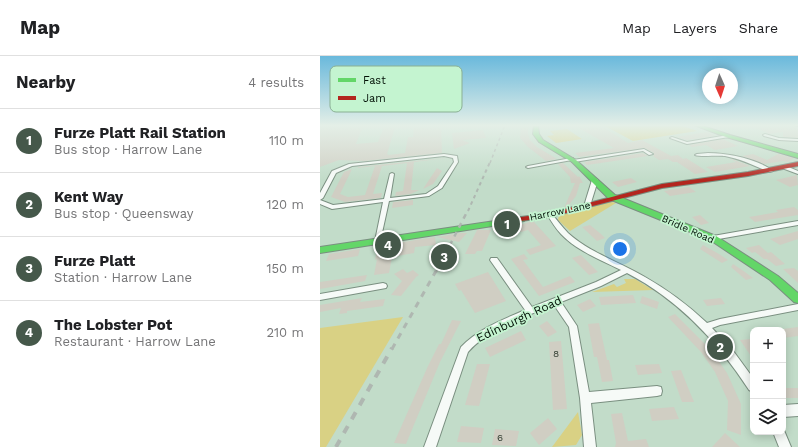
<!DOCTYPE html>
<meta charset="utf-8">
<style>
:root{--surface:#fff;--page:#f2f2f2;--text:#202124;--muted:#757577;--line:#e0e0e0;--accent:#45584a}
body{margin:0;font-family:"Work Sans",sans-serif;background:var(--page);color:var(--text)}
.controls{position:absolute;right:12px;bottom:12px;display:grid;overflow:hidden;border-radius:8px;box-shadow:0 2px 10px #0003}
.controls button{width:36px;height:36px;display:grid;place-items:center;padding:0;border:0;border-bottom:1px solid var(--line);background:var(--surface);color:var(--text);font:20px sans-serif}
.compass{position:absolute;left:382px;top:12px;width:36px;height:36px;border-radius:50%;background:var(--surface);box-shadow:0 2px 10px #0003;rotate:177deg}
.you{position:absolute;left:300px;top:193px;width:14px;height:14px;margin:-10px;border:3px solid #fff;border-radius:50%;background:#1a73e8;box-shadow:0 0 0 6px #1a73e833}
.badge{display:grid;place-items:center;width:26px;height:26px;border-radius:50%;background:var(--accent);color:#fff;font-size:13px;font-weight:700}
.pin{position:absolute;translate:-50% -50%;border:2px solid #fff;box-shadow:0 1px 4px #0006}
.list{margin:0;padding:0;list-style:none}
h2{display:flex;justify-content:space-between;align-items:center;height:52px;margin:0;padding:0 16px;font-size:17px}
h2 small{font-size:13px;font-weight:400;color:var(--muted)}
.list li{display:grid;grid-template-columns:26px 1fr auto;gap:12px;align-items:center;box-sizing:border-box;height:64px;padding:0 16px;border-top:1px solid var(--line)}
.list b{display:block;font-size:15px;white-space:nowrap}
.list p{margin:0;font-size:13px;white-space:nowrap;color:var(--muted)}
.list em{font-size:13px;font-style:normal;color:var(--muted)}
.icon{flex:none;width:22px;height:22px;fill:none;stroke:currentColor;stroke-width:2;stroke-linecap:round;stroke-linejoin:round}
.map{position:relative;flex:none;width:478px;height:391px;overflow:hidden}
header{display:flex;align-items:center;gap:24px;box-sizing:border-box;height:56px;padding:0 20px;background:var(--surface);border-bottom:1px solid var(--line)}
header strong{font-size:19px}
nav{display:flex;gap:22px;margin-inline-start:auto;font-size:14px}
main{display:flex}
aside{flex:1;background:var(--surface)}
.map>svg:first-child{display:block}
</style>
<header>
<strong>Map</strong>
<nav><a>Map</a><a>Layers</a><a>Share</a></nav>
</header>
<main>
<aside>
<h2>Nearby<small>4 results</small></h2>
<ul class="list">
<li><span class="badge">1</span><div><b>Furze Platt Rail Station</b><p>Bus stop · Harrow Lane</p></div><em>110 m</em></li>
<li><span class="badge">2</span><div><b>Kent Way</b><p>Bus stop · Queensway</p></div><em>120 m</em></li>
<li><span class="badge">3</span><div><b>Furze Platt</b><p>Station · Harrow Lane</p></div><em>150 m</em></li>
<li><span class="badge">4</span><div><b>The Lobster Pot</b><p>Restaurant · Harrow Lane</p></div><em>210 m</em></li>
</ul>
</aside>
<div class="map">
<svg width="478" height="391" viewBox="0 0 478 391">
<rect width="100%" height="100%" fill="#c2dcc9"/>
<g fill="#d9d184">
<path d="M283,69H360L377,75L313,85Z"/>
<path d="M247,73L262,83L236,87L227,80L234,79L230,75Z"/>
<path d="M292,146L296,147L250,175L238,164L239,159Z"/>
<path d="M304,223H315L333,234L272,236L294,228L297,231L306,227Z"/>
<path d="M83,261L6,391H0V272Z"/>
<path d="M258,356L262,379L256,389L232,391Z"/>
</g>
<g fill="#d0cec3">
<path d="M10,69H43L36,88L58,86L64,71H75L67,98L69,99L85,97L88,81H93L94,69H121L122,97L44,105L19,104L0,111V70Z"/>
<path d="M272,69H280L308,87L322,84L351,100L358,99L363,103L366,102L388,116L375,118L357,106H353L348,103L339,104L333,100L334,99V97L324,92L259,101L255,97L294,92L257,71Z"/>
<path d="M431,69H469L478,73V82L463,81V76L449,78Z"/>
<path d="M201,70H208V78L210,84L217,91L237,103L226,105L208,91L200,82Z"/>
<path d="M163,74L166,82L142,84L150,87L134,93L132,77Z"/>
<path d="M387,76L395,80L367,84L356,81Z"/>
<path d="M403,83L418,90L395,94L386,89L372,91L369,89Z"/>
<path d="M323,97L328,100L267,109L264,106Z"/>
<path d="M433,98L447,104L458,98L474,102L468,106L463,105L444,108L422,100Z"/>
<path d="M124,102H126L94,106L91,134H99L91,138L75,140L76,136L83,135L87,107L62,110L53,138L62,137L61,142L25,146L11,141L24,116L32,113L20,138L28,141L45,139L55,110L38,112V111Z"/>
<path d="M409,102L430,110L395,116L386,111L416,106Z"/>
<path d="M243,107L258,121L259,120L263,127H260L256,140L247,151L244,152L255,127H251L250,121L238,108Z"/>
<path d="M117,112L122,115L113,128L103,133Z"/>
<path d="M477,119L478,129L470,131L456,124Z"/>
<path d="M311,122L317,126L298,131L292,126Z"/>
<path d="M369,131L376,136L350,140L344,135Z"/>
<path d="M93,144V149L72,152L73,146Z"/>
<path d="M474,151L478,154V159L435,166L429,161L458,156L456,154Z"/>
<path d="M380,159L389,167L381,169L372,161Z"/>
<path d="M213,165L236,190L210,199L206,194L221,189L208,174L201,176L196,170Z"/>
<path d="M270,169L281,178L285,182L277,185L262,171Z"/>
<path d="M157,174H171L162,195H157L155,198H145Z"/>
<path d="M478,175V183L460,189L450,183Z"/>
<path d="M140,177H147L139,186L117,181Z"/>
<path d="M115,181L116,189L95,191L94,197L72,201L69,217L54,219L57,203L55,204L58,190Z"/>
<path d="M383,189L399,198L408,204L402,207L380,193Z"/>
<path d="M439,189L448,197L451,196L465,208L456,210L447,203H444L435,196L432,197L426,192Z"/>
<path d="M40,193L38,200L6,205L9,198Z"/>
<path d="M204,198L208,203L203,204L223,231L250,220L255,226L219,240L191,203Z"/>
<path d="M261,199L278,216L269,219L252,202Z"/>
<path d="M413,208L425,216L433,222L426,224L411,211Z"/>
<path d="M474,212L478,215V227L463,213Z"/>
<path d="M83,213L87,217L93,214L99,219L96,221L81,240L71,239L82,225L74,218Z"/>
<path d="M168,216L186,245L155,257L141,234L139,235L135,228Z"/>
<path d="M47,219L45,225L0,233V226Z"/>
<path d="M313,239L316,247L281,249L279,241Z"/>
<path d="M322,240L339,246L337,253L320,247Z"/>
<path d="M42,242L40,246L65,243L63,250L27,255V257L19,258L21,252L0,256V249Z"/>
<path d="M401,242L405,248L387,250L383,244Z"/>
<path d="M270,243L276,250L263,256L257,249Z"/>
<path d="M355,258L391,294L407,317L421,348V379L407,374L408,345L395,316L381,296L348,261Z"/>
<path d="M132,264L141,265L120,306L86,388L74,387L108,310L119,288H121Z"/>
<path d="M227,265L237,276L228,281L219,270Z"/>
<path d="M279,267L287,304H289L293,325L282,326L277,301H274L268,268Z"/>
<path d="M478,271V280L463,282V273Z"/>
<path d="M201,275L206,284L170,301L165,292Z"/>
<path d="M430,283L433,287V303L420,284Z"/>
<path d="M241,285L247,353L233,354L229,286Z"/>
<path d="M157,308H170L159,350L145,349Z"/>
<path d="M339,308L342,317L318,319L315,309Z"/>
<path d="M361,314L367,329L374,346H362L351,315Z"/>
<rect x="463" y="332" width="15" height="10"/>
<path d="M354,351L359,363L332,365L329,353Z"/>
<path d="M302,357L308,385L326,383L329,391H295L296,387L291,358Z"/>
<path d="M228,362L237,373L219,389L210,377Z"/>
<path d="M141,370L164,372L161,387L137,386Z"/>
<path d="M175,373L199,375L196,390L172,389Z"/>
<path d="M405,377L420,391H392Z"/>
</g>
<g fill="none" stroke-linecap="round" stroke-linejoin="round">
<g stroke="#7a8f80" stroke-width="2">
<g id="street">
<path d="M475,69H478V70H476Z"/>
<path d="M445,78L459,82L478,83V85L459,84L444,80L443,79Z"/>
<path d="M408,79L410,80L409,81L367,88L350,82L352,81L367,86Z"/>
<path d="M324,93L333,98L329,99L323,95L254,106H252V104L208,112L206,111L208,110L251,102H253V104Z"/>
<path d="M388,97C407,97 438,103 453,115L449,116C435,110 421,103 405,100C398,99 380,101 375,99L377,98Z"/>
<path d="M124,98L137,100L138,106L122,132L109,140L69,145L60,186L58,187L55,185L63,146L12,153L0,148V144L13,149L64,143L70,118L72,117L74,118L70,142L106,138L118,130L134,106L133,102L124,100L32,110L16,117L3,142L0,144V137L12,115L29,108Z"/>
<path d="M462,110H466L478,115V118L462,112Z"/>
<path d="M275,122L278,124L270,150L269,151H265L264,150L272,124Z"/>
<path d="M230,157L232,158C237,164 242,171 248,177C270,197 300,206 325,221C348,234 368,249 387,267L400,263L478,248V254L400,269L392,272L414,296L433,322V336L429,334C398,286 359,244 307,217L281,230L241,246L257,270L269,336L337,330L341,331L342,335L341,339L337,340L271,347L276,391H264L260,342L249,271L234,249C206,260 168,273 148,296L116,391H104L141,291C158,273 182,264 205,254L170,204L171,202H177L212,251L276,226L301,214C281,204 257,195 241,178C236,173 232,166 228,160L227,159L228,158Z"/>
<path d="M478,165V169L393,184L390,182L393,180Z"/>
<path d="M63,227L66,228L67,230L66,232L0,244V238Z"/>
<path d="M478,348V360L463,361V349Z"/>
<path d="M463,372L471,391H459L453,376H463Z"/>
</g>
</g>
<g stroke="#7a8f80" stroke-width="2">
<g id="fast">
<path d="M214,69H218L219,78L223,84L256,104L295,139L396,180L458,220L478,237V247L474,246L450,224L390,184L289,143L252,106L219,86L213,78Z"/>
<path d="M374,69H380L410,79L478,98V102L406,81Z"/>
<path d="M201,161H204L205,163L204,165L0,197V191Z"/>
</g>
</g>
<g stroke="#7a8f80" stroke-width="2">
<path id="jam" d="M478,106V110L428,120L342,132L230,161L201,165L197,163L201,161L230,157L342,128L428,116Z"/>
</g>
<use href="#street" fill="#f6faf7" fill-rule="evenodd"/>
<use href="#fast" fill="#63d668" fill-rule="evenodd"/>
<use href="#jam" fill="#b3261e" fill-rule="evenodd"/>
<path stroke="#afb7b1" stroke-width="1.5" stroke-dasharray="3 3" stroke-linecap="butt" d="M170,107L185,69"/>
<path stroke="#afb7b1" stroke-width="2" stroke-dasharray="3.5 3.5" stroke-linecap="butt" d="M148,155L170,106"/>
<path stroke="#afb7b1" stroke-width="2.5" stroke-dasharray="5 5" stroke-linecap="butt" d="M116,216L148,154"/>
<path stroke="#afb7b1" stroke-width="3" stroke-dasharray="6 6" stroke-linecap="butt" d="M72,293L116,215"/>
<path stroke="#afb7b1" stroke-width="4" stroke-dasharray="8 8" stroke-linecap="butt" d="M16,391L72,292"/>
</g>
<linearGradient id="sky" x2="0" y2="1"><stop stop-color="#6ab9dc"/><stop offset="0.56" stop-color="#e4efe7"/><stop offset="1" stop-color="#e4efe7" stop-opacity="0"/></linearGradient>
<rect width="478" height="124" fill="url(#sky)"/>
<g text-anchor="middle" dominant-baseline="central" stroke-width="3.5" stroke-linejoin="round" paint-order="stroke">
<g font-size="10" fill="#021106" stroke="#c4f4d0">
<text transform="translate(240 155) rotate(-12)">Harrow Lane</text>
<text transform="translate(368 173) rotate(24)">Bridle Road</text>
</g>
<g font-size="10" fill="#364035">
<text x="236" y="297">8</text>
<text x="180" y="381">6</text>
</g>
<g font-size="12" fill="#021106" stroke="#c4f4d0">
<text transform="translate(199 263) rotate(-25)">Edinburgh Road</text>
</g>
</g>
<rect x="10" y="10" width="132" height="46" rx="6" fill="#c4f4d0" stroke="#8ab093" stroke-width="1"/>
<rect x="18" y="22" width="18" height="4" fill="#63d668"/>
<rect x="18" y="40" width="18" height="4" fill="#b3261e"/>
<g font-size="11" fill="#021106">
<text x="43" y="28">Fast</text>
<text x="43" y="46">Jam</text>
</g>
</svg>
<div class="controls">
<button>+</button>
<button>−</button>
<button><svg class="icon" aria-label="layers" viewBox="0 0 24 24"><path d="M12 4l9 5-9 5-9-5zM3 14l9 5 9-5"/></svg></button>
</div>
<svg class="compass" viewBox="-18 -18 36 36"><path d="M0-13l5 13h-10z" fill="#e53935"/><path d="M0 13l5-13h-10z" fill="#757577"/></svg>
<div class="you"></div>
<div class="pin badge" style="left:187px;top:168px">1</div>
<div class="pin badge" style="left:400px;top:291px">2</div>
<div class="pin badge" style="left:124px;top:201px">3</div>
<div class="pin badge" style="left:68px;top:189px">4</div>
</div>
</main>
